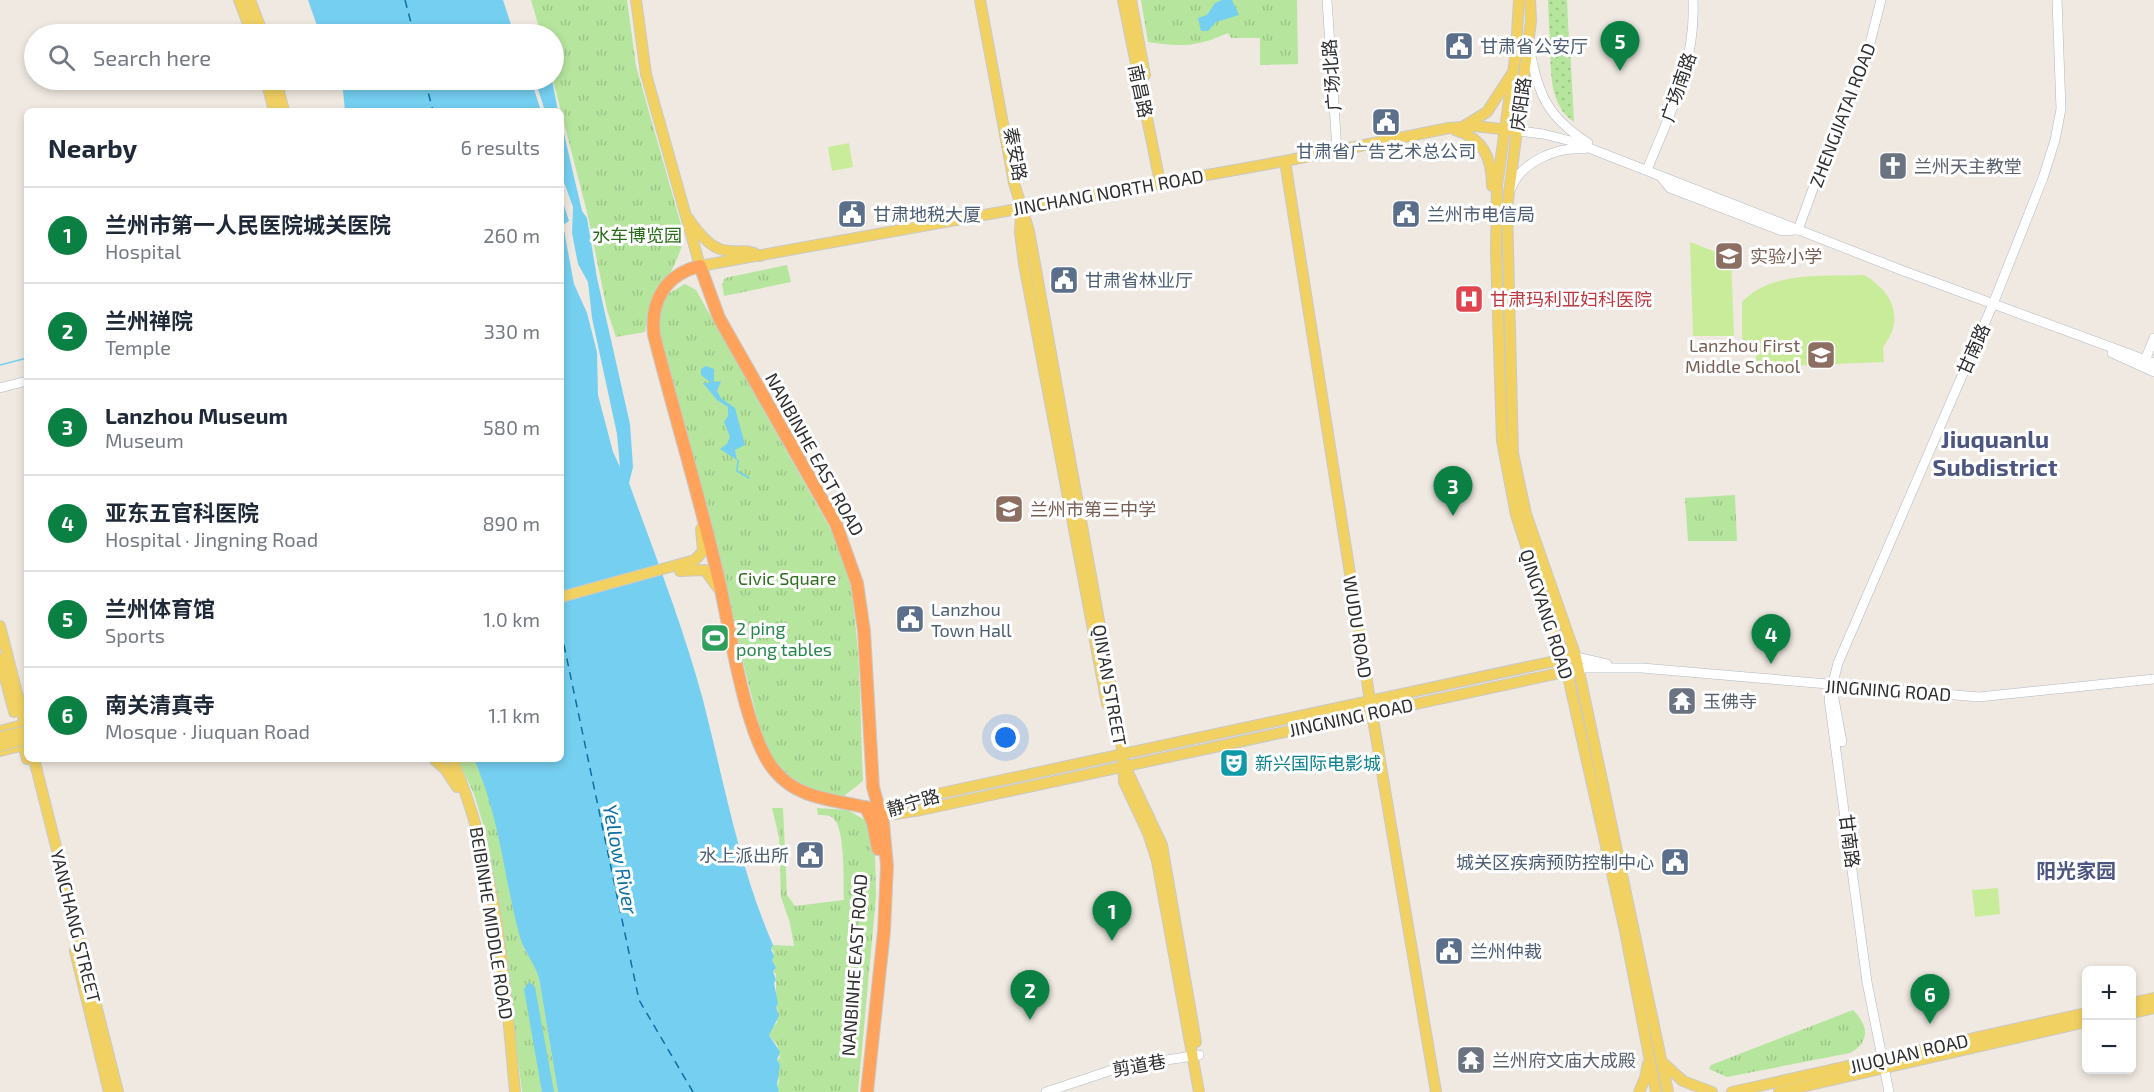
<!DOCTYPE html>
<meta charset="utf-8">
<style>
:root{--surface:#fff;--page:#f2f2f3;--text:#1f2937;--muted:#747a83;--line:#e0e1e3;--accent:#0b8043}
body{margin:0;font-family:"Exo 2","Noto Sans SC",sans-serif;background:var(--page);color:var(--text)}
.controls{position:absolute;right:18px;bottom:18px;display:grid;overflow:hidden;border-radius:9px;box-shadow:0 3px 9px #0003}
.controls button{width:54px;height:54px;display:grid;place-items:center;padding:0;border:0;border-bottom:2px solid var(--line);background:var(--surface);color:var(--text);font:30px sans-serif}
.you{position:absolute;left:1006px;top:738px;width:21px;height:21px;margin:-15px;border:4px solid #fff;border-radius:50%;background:#1a73e8;box-shadow:0 0 0 9px #1a73e833}
.badge{display:grid;place-items:center;width:39px;height:39px;border-radius:50%;background:var(--accent);color:#fff;font-size:20px;font-weight:700}
.pin{position:absolute;translate:-50% -50px;filter:drop-shadow(0 2px 3px #0008)}
.pin::after{content:'';position:absolute;top:32px;width:21px;height:18px;background:inherit;clip-path:polygon(0 0,100% 0,50% 100%)}
.list{margin:0;padding:0;list-style:none}
h2{display:flex;justify-content:space-between;align-items:center;height:78px;margin:0;padding:0 24px;font-size:26px}
h2 small{font-size:20px;font-weight:400;color:var(--muted)}
.list li{display:grid;grid-template-columns:39px 1fr auto;gap:18px;align-items:center;box-sizing:border-box;height:96px;padding:0 24px;border-top:2px solid var(--line)}
.list b{display:block;font-size:22px;white-space:nowrap}
.list p{margin:0;font-size:20px;white-space:nowrap;color:var(--muted)}
.list em{font-size:20px;font-style:normal;color:var(--muted)}
.icon{flex:none;width:33px;height:33px;fill:none;stroke:currentColor;stroke-width:2;stroke-linecap:round;stroke-linejoin:round}
.map{position:relative;flex:none;width:2154px;height:1092px;overflow:hidden}
.search{position:absolute;background:var(--surface);box-shadow:0 3px 9px #0003;left:24px;top:24px;width:540px;height:66px;display:flex;align-items:center;gap:15px;box-sizing:border-box;padding:0 21px;border-radius:33px;color:var(--muted);font-size:22px}
.panel{position:absolute;background:var(--surface);box-shadow:0 3px 9px #0003;left:24px;top:108px;width:540px;height:654px;border-radius:9px}
.map>svg:first-child{display:block}
</style>
<div class="map">
<svg width="2154" height="1092" viewBox="0 0 2154 1092">
<defs>
<pattern id="grass-tufts" width="24" height="20" patternUnits="userSpaceOnUse" patternTransform="scale(1.5)"><rect width="24" height="20" fill="#b6e59e"/><path d="M3 7l-1-3M5 7V3M7 7l1-3M15 17l-1-3M17 17v-4M19 17l1-3" fill="none" stroke="#9dc588"/></pattern>
<pattern id="garden-dots" width="8" height="8" patternUnits="userSpaceOnUse" patternTransform="scale(1.5)"><rect width="8" height="8" fill="#b6e59e"/><path d="M2 2h.1M6 6h.1" fill="none" stroke="#9dc588" stroke-width="1.8" stroke-linecap="round"/></pattern>
</defs>
<rect width="100%" height="100%" fill="#efe9e1"/>
<g fill="url(#grass-tufts)">
<path d="M531,0H627L636,66L684,235C679,271 651,292 645,332L616,337L607,310L588,216L553,80L554,34H541Z"/>
<path d="M1141,0H1297L1298,64L1260,65V38H1231L1228,33C1197,47 1181,47 1148,42Z"/>
<path d="M787,265L791,282L724,296L722,284L725,278Z"/>
<path d="M685,284L696,290L845,555C861,630 860,706 863,781L844,796C797,789 779,777 761,733L658,327L659,315L666,295Z"/>
<path d="M1735,495L1737,541H1688L1685,498Z"/>
<path d="M458,759H474L489,793L498,828L524,949L537,967L539,978L558,1092H522L507,967L486,834L474,794Z"/>
<path d="M772,808H783L787,895L795,906L844,900C843,883 846,826 832,817C828,815 822,815 818,815L817,808L848,810L868,822L875,853L876,897L858,1092H779L777,1086L779,1082L777,1072L780,1064L777,1060L780,1058L777,1045L769,1035L770,1029L777,1023L778,1010L776,1007V974L773,971L775,969L772,960L774,952L771,948L773,945L794,946L790,923L781,897L779,837Z"/>
<path d="M1853,1010C1868,1025 1871,1041 1850,1053L1727,1077L1709,1069L1711,1065Z"/>
</g>
<g fill="url(#garden-dots)">
<path d="M1548,0H1567L1569,44L1550,46Z"/>
<path d="M1570,47L1574,122C1550,106 1551,74 1550,49Z"/>
</g>
<g fill="#c9ec9a">
<path d="M849,143L853,167L832,171L828,147Z"/>
<path d="M1690,242L1731,258L1734,336H1693Z"/>
<path d="M1864,275C1893,292 1905,319 1883,347L1884,362L1756,367V355L1742,338V302C1773,270 1823,277 1864,275Z"/>
<path d="M1998,888L2000,914L1975,917L1972,890Z"/>
</g>
<g fill="#75cff0">
<path d="M308,0H503L514,34H320Z"/>
<path d="M1222,0H1232L1239,15L1216,22L1208,31H1201L1198,18L1207,15L1215,3Z"/>
<path d="M342,80H531L541,111H345Z"/>
<path d="M535,80H552L558,111H545Z"/>
<path d="M561,121L582,211L587,218L597,278L630,424L633,467L629,483C655,555 683,626 703,700C724,782 739,867 773,945L771,949L774,956L772,960L776,968L773,971L776,980L774,983L778,1004L776,1007L779,1016L769,1035L780,1052L777,1060L780,1064L777,1085L779,1092H558L539,978C535,963 524,952 520,937C503,874 501,821 474,759H561V196L569,221L563,225L574,284L587,313L597,352L598,395L613,452L620,467L617,434L592,318L588,282L578,264L572,233L573,207L561,174Z"/>
<path d="M706,366L714,369V382L721,381L717,391L721,398L735,408L745,445L735,450L737,460L720,449L727,444L730,437L724,422L728,416V407L717,400L703,383H711L701,375V369Z"/>
<path d="M529,982L535,987L554,1092H542L524,989Z"/>
</g>
<g fill="none" stroke-linecap="round" stroke-linejoin="round">
<g stroke="#75cff0" stroke-width="1.5">
<path d="M0,365L27,358"/>
<path d="M738,460L737,471L749,478"/>
</g>
<g stroke="#0d6fa3" stroke-width="1.5" stroke-dasharray="8 6" stroke-linecap="butt">
<path d="M405,0L414,34"/>
<path d="M425,80L433,111"/>
<path d="M561,631L639,1000L693,1092"/>
</g>
<g stroke="#b4b7c1" stroke-width="10">
<g id="minor">
<path d="M1327,0L1337,150"/>
<path d="M1529,47C1539,95 1546,116 1588,143"/>
<path d="M1511,130L1543,134L1571,141L1901,270L2154,363"/>
<path d="M1647,170C1670,113 1696,64 1693,0"/>
<path d="M1661,177L1670,188L1782,231L1796,230"/>
<path d="M1511,188C1522,161 1557,147 1584,149"/>
<path d="M1798,230L1844,103L1868,51L1881,0"/>
<path d="M2112,353L2154,372"/>
<path d="M2144,363L2154,338"/>
<path d="M0,388L27,381"/>
<path d="M1576,657L1607,664"/>
<path d="M1578,668H1642L1979,697L2154,679"/>
<path d="M1832,688L1842,742"/>
<path d="M1046,1092L1121,1067L1199,1055"/>
<path d="M1889,1092L1867,982L1829,699L1838,663L1993,304L2043,178L2055,140L2061,109L2057,0"/>
</g>
</g>
<g stroke="#c9c9c9" stroke-width="12">
<g id="major">
<path d="M239,0L252,34"/>
<path d="M250,0L263,34"/>
<path d="M636,0L646,74L700,266L1285,161L1449,128L1474,126L1510,130"/>
<path d="M980,0L1014,183L1029,231L1123,754L1124,782L1148,833L1157,861L1199,1092"/>
<path d="M1123,0L1160,182"/>
<path d="M1131,0L1145,75"/>
<path d="M1519,0L1516,51L1497,185L1496,252L1502,441L1516,515L1567,672L1625,931L1656,1092"/>
<path d="M1530,0L1531,21L1507,208L1513,453L1526,514L1576,657L1668,1092"/>
<path d="M266,80L274,111"/>
<path d="M276,80L284,111"/>
<path d="M1464,126L1487,112L1511,75"/>
<path d="M1455,130C1483,138 1492,158 1492,186"/>
<path d="M1285,161L1372,713L1436,1092"/>
<path d="M1021,215L1020,232L1024,264L1107,704"/>
<path d="M688,218C696,230 709,247 723,250C739,254 744,247 760,256"/>
<path d="M680,571L705,570L718,588"/>
<path d="M561,597L695,560L703,551L701,529"/>
<path d="M0,626L27,732"/>
<path d="M0,659L14,712"/>
<path d="M0,731L27,724"/>
<path d="M20,733L27,759"/>
<path d="M0,751L20,746"/>
<path d="M34,759L118,1092"/>
<path d="M434,759L445,769L457,787"/>
<path d="M452,759C497,862 505,981 515,1092"/>
<path d="M1125,766L1162,845L1196,1042"/>
<path d="M878,811L895,814L921,810L1574,670"/>
<path d="M879,811L895,804L928,796L1569,658"/>
<path d="M75,951L109,1092"/>
<path d="M2132,1003L2154,998"/>
<path d="M2132,1013L2154,1008"/>
<path d="M1662,1062L1683,1081L1712,1092"/>
<path d="M1639,1092L1645,1078L1648,1064"/>
<path d="M1732,1092L2086,1013"/>
<path d="M1779,1092L2086,1022"/>
</g>
</g>
<g stroke="#c9c9c9" stroke-width="14">
<g id="highway">
<path d="M866,807L873,823L878,849"/>
<path d="M867,1092L884,931L887,866L883,823L873,787L864,631L857,583L836,524L719,318L700,266C666,274 650,301 654,335C675,417 700,498 719,581C730,628 745,737 775,771C801,803 843,799 878,811"/>
</g>
</g>
<use href="#minor" stroke="#fff" stroke-width="9"/>
<use href="#major" stroke="#f2d163" stroke-width="10"/>
<use href="#highway" stroke="#ffa35c" stroke-width="12"/>
<g stroke="#c9c9c9" stroke-width="12" stroke-linecap="butt">
<g id="major-bridge">
<path d="M0,737L27,731"/>
<path d="M0,746L27,739"/>
</g>
</g>
<use href="#major-bridge" stroke="#f2d163" stroke-width="10"/>
</g>
<defs>
<g id="civic-square" transform="scale(1.5)"><rect x="-9" y="-9" width="18" height="18" rx="4" fill="#5c6f8a" stroke="#fff"/><path d="M-.6-6.5H3V-4.5H.6V-3L4-1V1h2V6H-6V1h2V-1L-.6-3ZM-1.2 2.5V6h2.4V2.5Z" fill="#fff"/></g>
<g id="church-square" transform="scale(1.5)"><rect x="-9" y="-9" width="18" height="18" rx="4" fill="#6b7280" stroke="#fff"/><path d="M-1.2-6h2.4v3.5h3.3v2.4h-3.3V6h-2.4V-.1h-3.3v-2.4h3.3Z" fill="#fff"/></g>
<g id="school-square" transform="scale(1.5)"><rect x="-9" y="-9" width="18" height="18" rx="4" fill="#8d6e63" stroke="#fff"/><path d="M0-5L7-2L0 1L-7-2ZM-4 1L0 2.5L4 1V4Q0 6-4 4Z" fill="#fff"/></g>
<g id="hospital-square" transform="scale(1.5)"><rect x="-9" y="-9" width="18" height="18" rx="4" fill="#e0444e" stroke="#fff"/><path d="M-5-5h3v3.5h4V-5h3V5h-3V1.5h-4V5h-3Z" fill="#fff"/></g>
<g id="stadium-square" transform="scale(1.5)"><rect x="-9" y="-9" width="18" height="18" rx="4" fill="#2e9e5b" stroke="#fff"/><path d="M0-5a6.5 5 0 1 0 0 10a6.5 5 0 1 0 0-10ZM-3.5-1.8h7v3.6h-7Z" fill="#fff"/></g>
<g id="temple-square" transform="scale(1.5)"><rect x="-9" y="-9" width="18" height="18" rx="4" fill="#6b7280" stroke="#fff"/><path d="M0-6L5-2H3V0L6.5 2.5H4V6H1.5V3h-3V6H-4V2.5H-6.5L-3 0V-2H-5Z" fill="#fff"/></g>
<g id="theatre-square" transform="scale(1.5)"><rect x="-9" y="-9" width="18" height="18" rx="4" fill="#0f9aa8" stroke="#fff"/><path d="M-5-5.5Q0-4 5-5.5V0Q5 5 0 6Q-5 5-5 0ZM-3.3-2.5H-1v1.5H-3.3ZM1-2.5H3.3v1.5H1ZM-2.8 1Q0 5.5 2.8 1Z" fill="#fff"/></g>
</defs>
<g fill-rule="evenodd">
<use href="#civic-square" x="1459" y="46"/>
<use href="#civic-square" x="1386" y="122"/>
<use href="#church-square" x="1893" y="166"/>
<use href="#civic-square" x="852" y="214"/>
<use href="#civic-square" x="1406" y="214"/>
<use href="#school-square" x="1729" y="256"/>
<use href="#civic-square" x="1064" y="280"/>
<use href="#hospital-square" x="1469" y="299"/>
<use href="#school-square" x="1821" y="355"/>
<use href="#school-square" x="1009" y="509"/>
<use href="#civic-square" x="910" y="619"/>
<use href="#stadium-square" x="715" y="638"/>
<use href="#temple-square" x="1682" y="701"/>
<use href="#theatre-square" x="1234" y="763"/>
<use href="#civic-square" x="810" y="855"/>
<use href="#civic-square" x="1675" y="862"/>
<use href="#civic-square" x="1449" y="951"/>
<use href="#temple-square" x="1471" y="1060"/>
</g>
<g text-anchor="middle" dominant-baseline="central" stroke-width="6" stroke-linejoin="round" paint-order="stroke">
<g font-size="18" fill="#4e5e75" stroke="#fff" text-anchor="start">
<text x="1480" y="46">甘肃省公安厅</text>
<text x="1386" y="151" text-anchor="middle">甘肃省广告艺术总公司</text>
<text x="873" y="214">甘肃地税大厦</text>
<text x="1427" y="214">兰州市电信局</text>
<text x="1085" y="280">甘肃省林业厅</text>
<text x="931" y="609">Lanzhou<tspan x="931" dy="21">Town Hall</tspan></text>
<text x="789" y="855" text-anchor="end">水上派出所</text>
<text x="1654" y="862" text-anchor="end">城关区疾病预防控制中心</text>
<text x="1470" y="951">兰州仲裁</text>
</g>
<g font-size="18" fill="#2e2e2e" stroke="#fff">
<text transform="translate(1331 75) rotate(-94)">广场北路</text>
<text transform="translate(1678 87) rotate(-71)">广场南路</text>
<text transform="translate(1141 91) rotate(78)">南昌路</text>
<text transform="translate(1520 104) rotate(-82)">庆阳路</text>
<text transform="translate(1842 115) rotate(-69)">ZHENGJIATAI ROAD</text>
<text transform="translate(1016 154) rotate(79)">秦安路</text>
<text transform="translate(1108 192) rotate(-10)">JINCHANG NORTH ROAD</text>
<text transform="translate(1973 349) rotate(-66)">甘南路</text>
<text transform="translate(815 454) rotate(61)">NANBINHE EAST ROAD</text>
<text transform="translate(1547 614) rotate(72)">QINGYANG ROAD</text>
<text transform="translate(1358 627) rotate(81)">WUDU ROAD</text>
<text transform="translate(1110 685) rotate(80)">QIN'AN STREET</text>
<text transform="translate(1888 690) rotate(4)">JINGNING ROAD</text>
<text transform="translate(1351 717) rotate(-12)">JINGNING ROAD</text>
<text transform="translate(913 802) rotate(-16)">静宁路</text>
<text transform="translate(1850 841) rotate(83)">甘南路</text>
<text transform="translate(492 923) rotate(81)">BEIBINHE MIDDLE ROAD</text>
<text transform="translate(76 926) rotate(76)">YANCHANG STREET</text>
<text transform="translate(854 965) rotate(-86)">NANBINHE EAST ROAD</text>
<text transform="translate(1909 1053) rotate(-13)">JIUQUAN ROAD</text>
<text transform="translate(1139 1065) rotate(-10)">剪道巷</text>
</g>
<g font-size="18" fill="#5b616d" stroke="#fff" text-anchor="start">
<text x="1914" y="166">兰州天主教堂</text>
<text x="1703" y="701">玉佛寺</text>
<text x="1492" y="1060">兰州府文庙大成殿</text>
</g>
<g font-size="18" fill="#2c6e1b" stroke="#fff">
<text x="637" y="235">水车博览园</text>
<text x="787" y="578">Civic Square</text>
</g>
<g font-size="18" fill="#785e54" stroke="#fff" text-anchor="start">
<text x="1750" y="256">实验小学</text>
<text x="1800" y="345" text-anchor="end">Lanzhou First<tspan x="1800" dy="21">Middle School</tspan></text>
<text x="1030" y="509">兰州市第三中学</text>
</g>
<g font-size="18" fill="#be3a42" stroke="#fff" text-anchor="start">
<text x="1490" y="299">甘肃玛利亚妇科医院</text>
</g>
<g font-size="18" fill="#27864d" stroke="#fff" text-anchor="start">
<text x="736" y="628">2 ping<tspan x="736" dy="21">pong tables</tspan></text>
</g>
<g font-size="18" fill="#0d838f" stroke="#fff" text-anchor="start">
<text x="1255" y="763">新兴国际电影城</text>
</g>
<g font-size="20" font-style="italic" fill="#0d6fa3" stroke="#fff">
<text transform="translate(621 859) rotate(79)">Yellow River</text>
</g>
<g font-size="20" font-weight="bold" fill="#4d5680" stroke="#fff">
<text x="2076" y="870">阳光家园</text>
</g>
<g font-size="24" font-weight="bold" fill="#4d5680" stroke="#fff">
<text x="1995" y="438">Jiuquanlu<tspan x="1995" dy="28">Subdistrict</tspan></text>
</g>
</g>
</svg>
<div class="controls">
<button>+</button>
<button>−</button>
</div>
<div class="you"></div>
<div class="pin badge" style="left:1112px;top:941px">1</div>
<div class="pin badge" style="left:1030px;top:1020px">2</div>
<div class="pin badge" style="left:1453px;top:516px">3</div>
<div class="pin badge" style="left:1771px;top:664px">4</div>
<div class="pin badge" style="left:1620px;top:71px">5</div>
<div class="pin badge" style="left:1930px;top:1024px">6</div>
<div class="search"><svg class="icon" aria-label="search" viewBox="0 0 24 24"><circle cx="10" cy="10" r="6"/><path d="M15 15l6 6"/></svg>Search here</div>
<section class="panel">
<h2>Nearby<small>6 results</small></h2>
<ul class="list">
<li><span class="badge">1</span><div><b>兰州市第一人民医院城关医院</b><p>Hospital</p></div><em>260 m</em></li>
<li><span class="badge">2</span><div><b>兰州禅院</b><p>Temple</p></div><em>330 m</em></li>
<li><span class="badge">3</span><div><b>Lanzhou Museum</b><p>Museum</p></div><em>580 m</em></li>
<li><span class="badge">4</span><div><b>亚东五官科医院</b><p>Hospital · Jingning Road</p></div><em>890 m</em></li>
<li><span class="badge">5</span><div><b>兰州体育馆</b><p>Sports</p></div><em>1.0 km</em></li>
<li><span class="badge">6</span><div><b>南关清真寺</b><p>Mosque · Jiuquan Road</p></div><em>1.1 km</em></li>
</ul>
</section>
</div>
